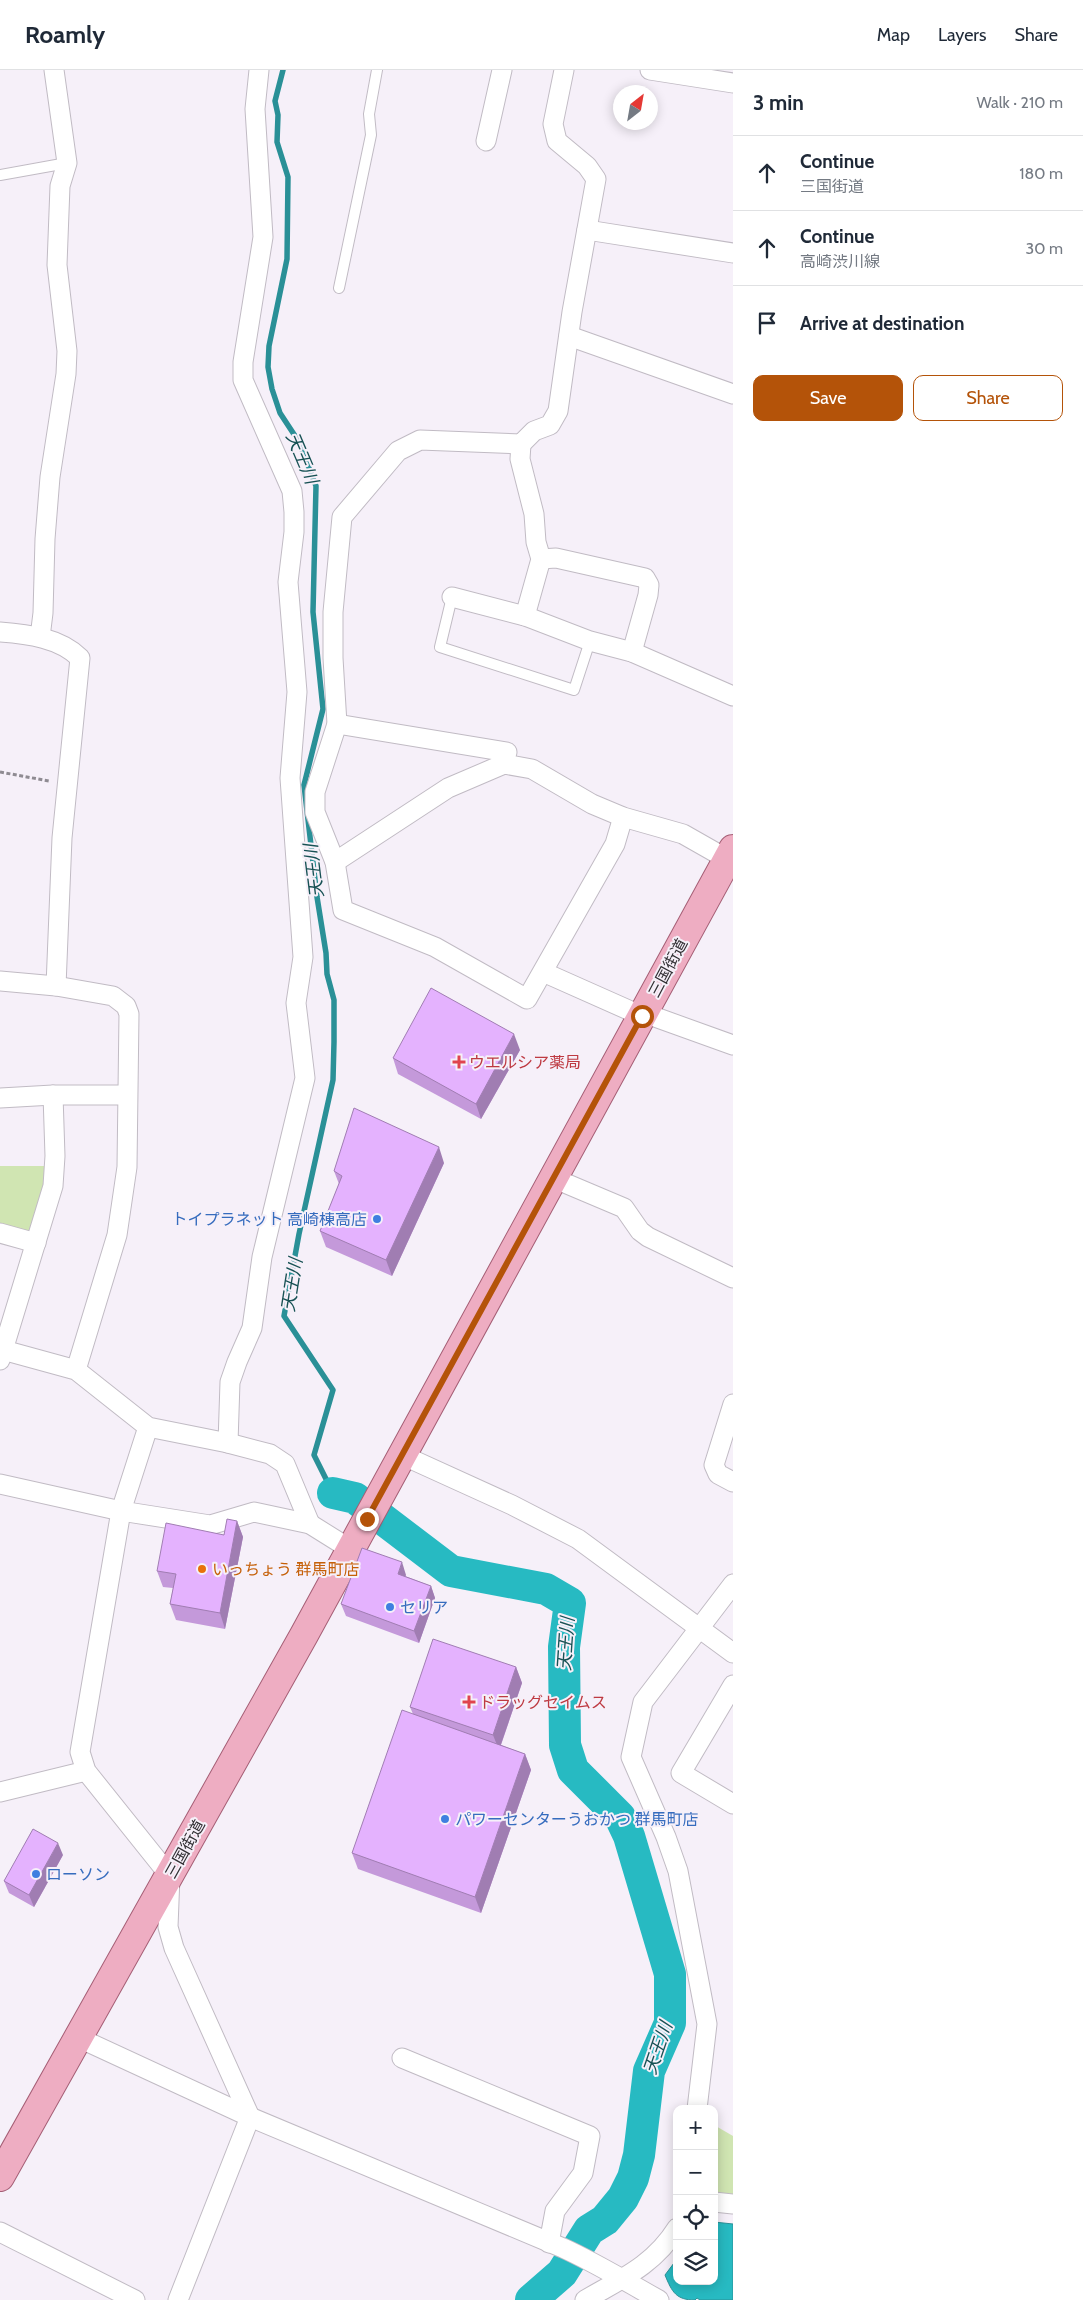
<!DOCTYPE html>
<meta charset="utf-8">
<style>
:root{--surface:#fff;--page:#f2f2f3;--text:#1f2937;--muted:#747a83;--line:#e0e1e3;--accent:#b45309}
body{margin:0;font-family:Cabin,"Noto Sans JP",sans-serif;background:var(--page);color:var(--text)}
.controls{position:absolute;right:15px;bottom:15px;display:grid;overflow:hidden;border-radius:10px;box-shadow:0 2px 12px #0003}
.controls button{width:45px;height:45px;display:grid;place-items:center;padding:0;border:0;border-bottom:1px solid var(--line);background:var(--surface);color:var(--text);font:25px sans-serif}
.compass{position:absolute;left:613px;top:15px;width:45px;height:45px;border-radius:50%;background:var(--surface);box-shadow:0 2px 12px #0003;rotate:31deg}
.stop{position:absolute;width:15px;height:15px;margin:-11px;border:4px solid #b45309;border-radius:50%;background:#fff}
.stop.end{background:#b45309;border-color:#fff;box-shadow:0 1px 5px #0008}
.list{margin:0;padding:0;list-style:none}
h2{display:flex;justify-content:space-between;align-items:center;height:65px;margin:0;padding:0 20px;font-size:21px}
h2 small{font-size:16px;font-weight:400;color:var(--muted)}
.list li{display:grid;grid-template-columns:32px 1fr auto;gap:15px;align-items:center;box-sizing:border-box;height:75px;padding:0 20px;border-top:1px solid var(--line)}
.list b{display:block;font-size:19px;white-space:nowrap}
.list p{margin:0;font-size:16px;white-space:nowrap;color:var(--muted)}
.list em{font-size:16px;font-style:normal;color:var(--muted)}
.actions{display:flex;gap:10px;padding:15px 20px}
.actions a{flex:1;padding:11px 0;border:1px solid var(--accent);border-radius:10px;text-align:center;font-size:18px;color:var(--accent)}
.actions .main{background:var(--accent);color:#fff}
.icon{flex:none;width:28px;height:28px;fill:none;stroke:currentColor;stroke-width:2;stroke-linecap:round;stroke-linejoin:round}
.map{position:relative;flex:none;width:733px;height:2230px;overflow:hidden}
header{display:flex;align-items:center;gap:30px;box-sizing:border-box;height:70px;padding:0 25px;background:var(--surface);border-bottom:1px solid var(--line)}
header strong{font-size:24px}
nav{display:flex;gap:28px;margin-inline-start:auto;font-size:18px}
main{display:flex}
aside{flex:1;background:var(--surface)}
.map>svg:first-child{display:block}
</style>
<header>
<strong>Roamly</strong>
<nav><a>Map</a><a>Layers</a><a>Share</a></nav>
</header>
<main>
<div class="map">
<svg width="733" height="2230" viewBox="0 0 733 2230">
<rect width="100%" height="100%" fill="#f6f0f9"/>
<g fill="#d0e5b2">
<path d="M0,1096H48V1110L34,1158L26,1163L0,1155Z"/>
<path d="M714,2055L733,2066V2125L714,2123Z"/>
</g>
<path fill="#27bac2" stroke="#2a9097" d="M714,2152L733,2154V2230H700L697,2228L695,2230C676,2230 672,2222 665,2205L677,2189V2211H714Z"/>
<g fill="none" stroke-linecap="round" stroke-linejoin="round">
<path stroke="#2a9097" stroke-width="5.5" d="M283,0L275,31L278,45L277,72L288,107L287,189L269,276L268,297L272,319L280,343L299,372L316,416L313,542L323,639L304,715L317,827L326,883L327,904L334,930V972L333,1010L299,1164L284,1246L333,1320L314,1385L333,1423"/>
<path stroke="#27bac2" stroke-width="32" d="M333,1423L355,1428L451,1501L546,1519L570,1533L564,1577L565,1675L573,1700L620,1747L629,1766L670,1904V1953L649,2001L639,2085L633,2108L623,2128L605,2150L589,2160L562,2203L531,2230"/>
<g stroke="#c1bbc4" stroke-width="12">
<g id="service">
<path d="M0,105L67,93"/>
<path d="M339,218L371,65L369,44L377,0"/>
<path d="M452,527L440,577L574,620L590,571"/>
</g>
</g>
<g stroke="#c1bbc4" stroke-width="21">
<g id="minor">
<path d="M564,0L553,54L557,71L587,96L596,109L572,242L558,341L550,355L534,361L521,374L420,370L398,381L342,447L333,542V588L337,654L315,722V742L335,792L343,840L435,877L527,929L615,774L623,747"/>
<path d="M650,0L733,13"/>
<path d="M486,71L502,0"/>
<path d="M587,160L733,183"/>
<path d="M569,266L733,324"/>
<path d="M521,374L520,389L534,444L536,472L541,489L525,546"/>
<path d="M541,489L556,488L645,508L649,515L648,525L632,582"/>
<path d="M452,527L525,546L590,571L632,582L733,626"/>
<path d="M0,562C28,564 60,568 80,588L62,768L56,916"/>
<path d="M40,567L43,543L45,469L50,407L66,304L67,281L57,195L60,116L67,93L54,0"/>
<path d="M337,654L507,682L504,694"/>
<path d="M335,792L448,718L504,694L532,699L592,734L623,747L683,764L727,789"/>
<path d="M543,902L642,946"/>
<path d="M0,911L56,916L113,926L126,936L129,944L127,1097L117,1165L76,1300"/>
<path d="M644,943L733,975"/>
<path d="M0,1028L53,1025H127"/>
<path d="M553,1108L624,1138L640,1161L648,1167L733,1208"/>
<path d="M0,1163L36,1173"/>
<path d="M3,1280L76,1300L148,1357L228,1373L270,1384L285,1394L310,1454"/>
<path d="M0,1290L53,1116L55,1086L53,1025"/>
<path d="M733,1334L714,1395L718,1404L733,1412"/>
<path d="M148,1357L121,1441L80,1682L86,1701L170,1806L168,1857L174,1878L250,2047L178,2230"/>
<path d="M228,1373L230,1312L237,1292L252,1258L262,1187L305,1008L296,933L303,887L290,708L297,622L288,512L294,462V442L292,421L243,310V292L263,167L255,39L259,0"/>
<path d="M402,1385L512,1435L578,1469L733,1583"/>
<path d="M0,1414L121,1441L210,1455L254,1442L310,1454L350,1479"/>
<path d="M733,1615L681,1703L733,1734"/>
<path d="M0,1722L86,1701"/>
<path d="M79,1968L250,2047L563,2178C596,2193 627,2212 659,2230"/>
<path d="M402,1988L590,2066L583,2103L555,2141L549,2173"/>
<path d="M697,2039L707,1954L678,1801L666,1767L631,1687L643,1632L733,1514"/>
<path d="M714,2132L733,2134"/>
<path d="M0,2162L135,2230"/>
<path d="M585,2230C621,2209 654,2195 677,2158"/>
</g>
</g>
<g stroke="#a55e75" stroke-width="30">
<path id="primary" d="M0,2107L304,1565L733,779"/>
</g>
<path stroke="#8f8b92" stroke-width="3" stroke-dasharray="4 2.5" stroke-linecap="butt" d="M0,702L49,711"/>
<use href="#service" stroke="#fff" stroke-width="10"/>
<use href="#minor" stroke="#fff" stroke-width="19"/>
<use href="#primary" stroke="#eeadc2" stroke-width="28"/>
</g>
<g fill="#c499da">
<path d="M520,980L481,1049L398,1004L393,988Z"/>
<path d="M444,1093L392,1206L326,1177L320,1161L339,1114L334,1101Z"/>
<path d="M237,1451L243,1467L225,1559L176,1550L170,1534L173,1518L163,1517L157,1501L224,1465Z"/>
<path d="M406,1505L405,1506L431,1516L435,1528L419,1573L346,1546L341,1534Z"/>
<path d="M516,1597L522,1613L501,1675L525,1684L531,1700L481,1843L358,1799L352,1783L413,1644L410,1637Z"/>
<path d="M63,1785L34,1837L9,1823L4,1811Z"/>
</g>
<g fill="#a07db2">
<path d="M514,964L520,980L481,1049L476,1034Z"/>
<path d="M439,1077L444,1093L392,1206L386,1190Z"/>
<path d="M237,1451L243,1467L225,1559L220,1543Z"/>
<path d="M402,1492L406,1505L402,1516L398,1504Z"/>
<path d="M431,1516L435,1528L419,1573L414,1561Z"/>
<path d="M516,1597L522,1613L499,1680L493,1665Z"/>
<path d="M525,1684L531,1700L481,1843L475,1827Z"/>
<path d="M58,1773L63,1785L34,1837L29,1825Z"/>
</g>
<g fill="#e4b2fe" stroke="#a07db2">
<path d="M431,918L514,964L476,1034L393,988Z"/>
<path d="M354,1038L439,1077L386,1190L320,1161L342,1106L334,1101Z"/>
<path d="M227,1449L237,1451L220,1543L170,1534L176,1504L157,1501L166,1453L224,1465Z"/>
<path d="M362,1478L402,1492L398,1504L431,1516L414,1561L341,1534Z"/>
<path d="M433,1569L516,1597L493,1665L410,1637Z"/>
<path d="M402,1640L525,1684L475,1827L352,1783Z"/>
<path d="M33,1759L58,1773L29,1825L4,1811Z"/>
</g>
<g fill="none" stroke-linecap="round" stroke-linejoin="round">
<path stroke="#b45309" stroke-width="6" d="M367,1449L642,946"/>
</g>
<g fill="#e0444e" stroke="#f6f0f9" stroke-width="2">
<path d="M456.5 984.5h5v5h5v5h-5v5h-5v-5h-5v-5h5z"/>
<path d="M466.5 1624.5h5v5h5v5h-5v5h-5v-5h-5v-5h5z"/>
</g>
<g fill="#3f7fe0" stroke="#f6f0f9" stroke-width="2">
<circle cx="377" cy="1149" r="5"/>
<circle cx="390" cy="1537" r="5"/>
<circle cx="445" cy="1749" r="5"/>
<circle cx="36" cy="1804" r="5"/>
</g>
<circle fill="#e8710a" stroke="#f6f0f9" stroke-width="2" cx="202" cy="1499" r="5"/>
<g text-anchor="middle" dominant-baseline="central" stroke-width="4" stroke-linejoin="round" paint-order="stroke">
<g font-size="16" fill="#312f33" stroke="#f6f0f9">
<text transform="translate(668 898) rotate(-62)">三国街道</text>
<text transform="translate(185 1779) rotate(-61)">三国街道</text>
</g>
<g font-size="16" fill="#be3a42" stroke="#f6f0f9" text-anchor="start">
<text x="469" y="992">ウエルシア薬局</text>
<text x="479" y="1632">ドラッグセイムス</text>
</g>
<g font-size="16" fill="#366cbe" stroke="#f6f0f9" text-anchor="start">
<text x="367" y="1149" text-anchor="end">トイプラネット 高崎棟高店</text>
<text x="400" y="1537">セリア</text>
<text x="455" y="1749">パワーセンターうおかつ 群馬町店</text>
<text x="46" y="1804">ローソン</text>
</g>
<g font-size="16" fill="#c56008" stroke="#f6f0f9" text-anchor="start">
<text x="212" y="1499">いっちょう 群馬町店</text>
</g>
<g font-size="18" font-style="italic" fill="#175154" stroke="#f6f0f9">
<text transform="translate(302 388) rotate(67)">天王川</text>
<text transform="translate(314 801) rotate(-97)">天王川</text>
<text transform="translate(292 1215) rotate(-81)">天王川</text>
<text transform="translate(566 1574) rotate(-86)">天王川</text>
<text transform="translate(658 1978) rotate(-71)">天王川</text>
</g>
</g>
</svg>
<div class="controls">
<button>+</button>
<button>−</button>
<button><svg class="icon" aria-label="locate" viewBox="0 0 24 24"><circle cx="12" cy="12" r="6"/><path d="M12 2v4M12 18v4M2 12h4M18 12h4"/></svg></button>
<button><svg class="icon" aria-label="layers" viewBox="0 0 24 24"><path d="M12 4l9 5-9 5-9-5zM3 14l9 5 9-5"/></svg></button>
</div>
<svg class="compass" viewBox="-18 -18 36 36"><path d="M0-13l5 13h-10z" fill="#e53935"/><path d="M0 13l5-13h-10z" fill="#747a83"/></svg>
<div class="stop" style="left:642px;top:946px"></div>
<div class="stop end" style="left:367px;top:1449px"></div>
</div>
<aside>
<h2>3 min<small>Walk · 210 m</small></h2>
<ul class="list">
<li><svg class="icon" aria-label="ahead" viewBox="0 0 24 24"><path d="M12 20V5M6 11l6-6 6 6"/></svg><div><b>Continue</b><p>三国街道</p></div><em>180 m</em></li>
<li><svg class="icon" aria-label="ahead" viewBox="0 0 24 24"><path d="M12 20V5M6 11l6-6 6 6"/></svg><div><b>Continue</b><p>高崎渋川線</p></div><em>30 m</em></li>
<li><svg class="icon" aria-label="arrive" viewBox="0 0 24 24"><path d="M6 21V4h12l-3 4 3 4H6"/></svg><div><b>Arrive at destination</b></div></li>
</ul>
<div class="actions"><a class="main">Save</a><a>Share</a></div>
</aside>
</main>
